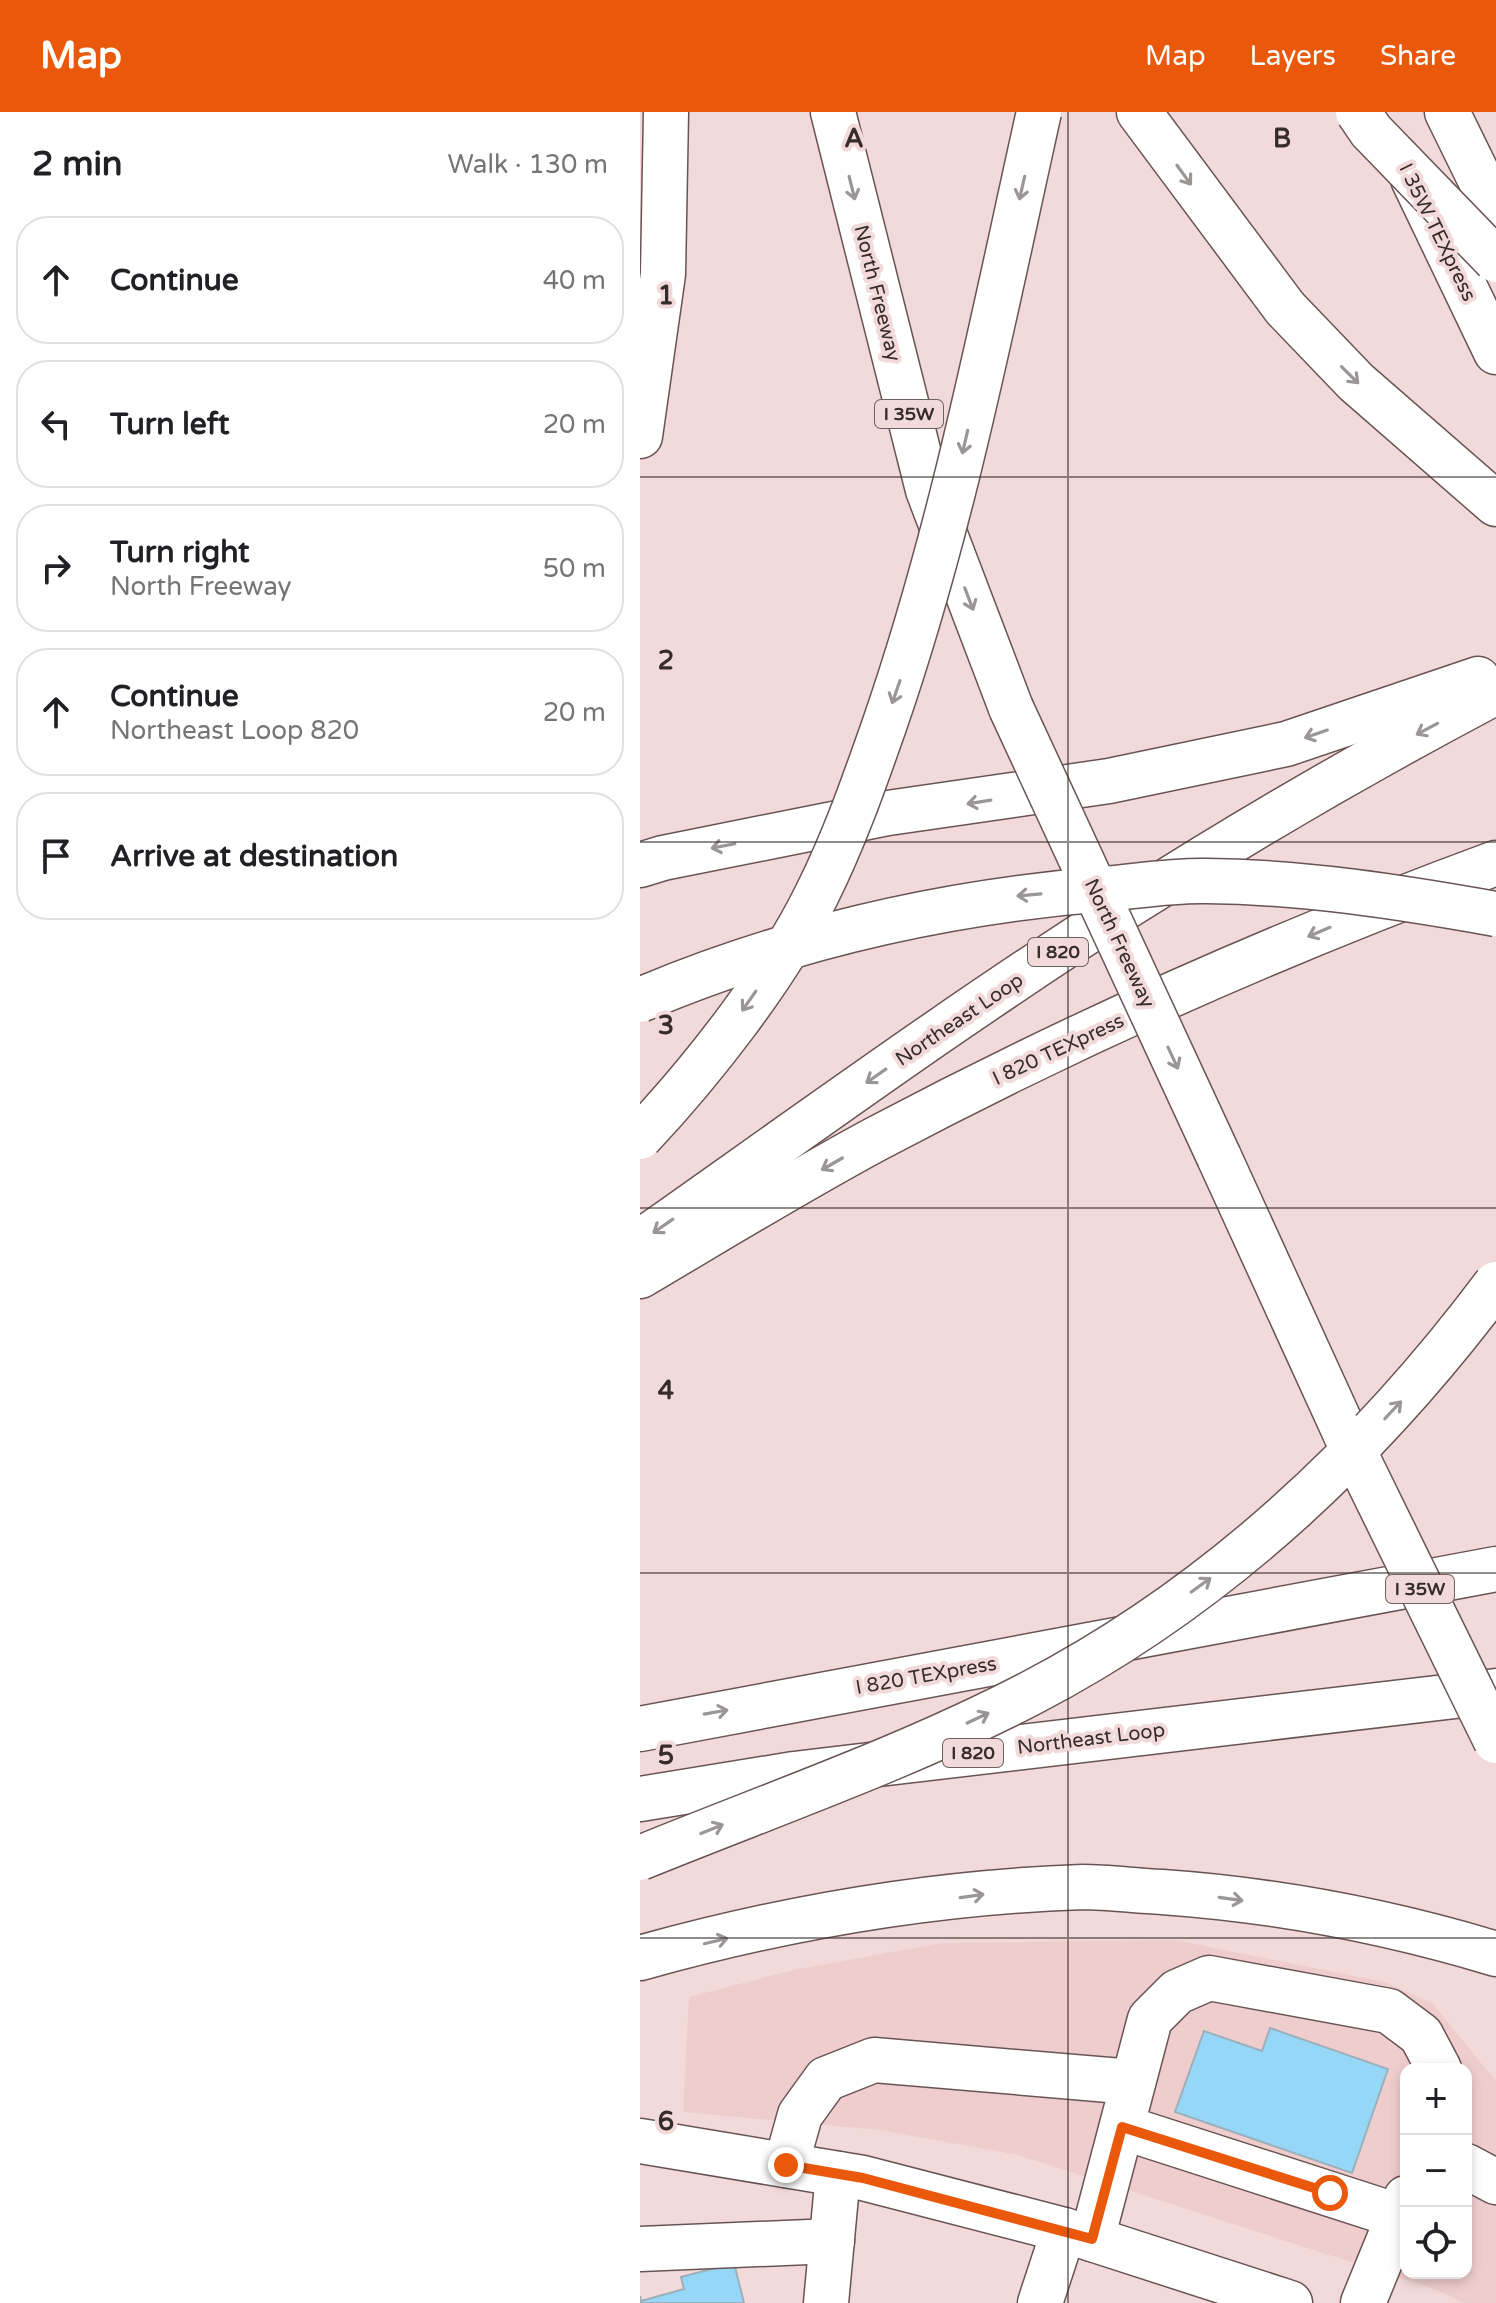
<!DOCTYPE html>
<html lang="en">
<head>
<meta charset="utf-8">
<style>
  body { margin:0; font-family:"Varela Round",sans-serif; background:#f6f6f6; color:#202124 }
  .controls { position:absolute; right:24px; bottom:24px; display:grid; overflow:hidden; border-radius:16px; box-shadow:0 4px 12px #0003 }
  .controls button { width:72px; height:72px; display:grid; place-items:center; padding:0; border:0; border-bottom:2px solid #e0e0e0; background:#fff; color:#202124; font:40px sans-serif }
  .stop { position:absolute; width:24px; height:24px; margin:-18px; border:6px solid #ea580c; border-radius:50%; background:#fff }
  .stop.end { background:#ea580c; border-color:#fff; box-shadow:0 2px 8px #0008 }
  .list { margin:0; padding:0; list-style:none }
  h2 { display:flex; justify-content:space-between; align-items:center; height:104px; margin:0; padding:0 32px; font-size:34px }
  h2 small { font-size:26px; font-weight:400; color:#757577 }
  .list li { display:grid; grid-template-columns:52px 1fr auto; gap:24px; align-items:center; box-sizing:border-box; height:128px; margin:0 16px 16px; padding:0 16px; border:2px solid #e0e0e0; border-radius:32px }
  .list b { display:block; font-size:30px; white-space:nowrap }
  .list p { margin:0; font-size:26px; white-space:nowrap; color:#757577 }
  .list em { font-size:26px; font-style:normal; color:#757577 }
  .icon { flex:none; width:44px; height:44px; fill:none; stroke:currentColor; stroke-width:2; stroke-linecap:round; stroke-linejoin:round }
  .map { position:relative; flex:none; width:856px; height:2191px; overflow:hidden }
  header { display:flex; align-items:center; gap:48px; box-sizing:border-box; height:112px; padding:0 40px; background:#ea580c; color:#fff }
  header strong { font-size:38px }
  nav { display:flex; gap:44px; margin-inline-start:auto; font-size:28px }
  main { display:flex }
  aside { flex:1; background:#fff }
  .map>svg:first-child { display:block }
</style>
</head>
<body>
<header>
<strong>Map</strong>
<nav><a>Map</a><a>Layers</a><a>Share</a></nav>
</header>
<main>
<aside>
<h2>2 min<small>Walk · 130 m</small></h2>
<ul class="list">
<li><svg class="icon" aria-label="ahead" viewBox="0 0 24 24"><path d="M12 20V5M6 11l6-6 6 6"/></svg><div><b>Continue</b></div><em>40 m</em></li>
<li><svg class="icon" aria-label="left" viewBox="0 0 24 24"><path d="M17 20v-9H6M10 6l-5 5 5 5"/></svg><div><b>Turn left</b></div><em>20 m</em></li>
<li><svg class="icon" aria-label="right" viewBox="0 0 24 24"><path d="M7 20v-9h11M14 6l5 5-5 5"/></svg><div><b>Turn right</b><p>North Freeway</p></div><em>50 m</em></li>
<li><svg class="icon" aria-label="ahead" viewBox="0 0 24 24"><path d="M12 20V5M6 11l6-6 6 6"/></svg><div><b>Continue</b><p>Northeast Loop 820</p></div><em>20 m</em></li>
<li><svg class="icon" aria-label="arrive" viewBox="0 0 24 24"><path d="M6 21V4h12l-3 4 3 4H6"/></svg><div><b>Arrive at destination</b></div></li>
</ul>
</aside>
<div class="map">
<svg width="856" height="2191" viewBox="0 0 856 2191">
  <rect width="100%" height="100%" fill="#f3dada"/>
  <path fill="#efcdcd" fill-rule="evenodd" d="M535,1828L745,1870L793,1892L856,1969V2191H824L792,2176L378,2043L240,2018L43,2000L49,1885L153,1858L302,1831ZM766,1957H826V2161H766Z"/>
  <g fill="#96d7f8" stroke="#9bb0bb" stroke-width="2">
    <polygon points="630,1916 748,1957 712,2061 535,2000 564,1919 622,1939"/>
    <polygon points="94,2151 104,2191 0,2191 0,2184 1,2189 44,2177 41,2165"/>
  </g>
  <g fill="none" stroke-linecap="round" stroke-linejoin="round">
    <g stroke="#695454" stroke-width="47">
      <g id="minor">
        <polyline points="482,2015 758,2104"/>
        <polyline points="146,2053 160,2003 186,1967 234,1948 493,1970"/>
        <polyline points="826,2054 856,2070"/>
        <polyline points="452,2127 510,1907 537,1880 569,1866 749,1899 781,1923 799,1957"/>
        <polyline points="0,2137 192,2129"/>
        <polyline points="186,2191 198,2062"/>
        <polyline points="400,2191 424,2118"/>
        <polyline points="723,2191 766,2086"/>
      </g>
    </g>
    <g stroke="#695454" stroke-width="47">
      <polyline id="major" points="0,2029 223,2066 424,2118 650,2191"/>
    </g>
    <g stroke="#695454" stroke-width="47">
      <g id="highway">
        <polyline points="193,0 288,378 371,596"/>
        <polyline points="499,0 645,196 716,270 856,392"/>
        <polyline points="807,0 856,100"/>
        <polyline points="773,67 856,240"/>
        <polyline points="0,324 23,162 26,0"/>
        <polyline points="0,753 23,746 248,701 469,669 646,632 838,567"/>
        <polyline points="579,1045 706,1323"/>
        <path d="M0,1130C162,1016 322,899 489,793C608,717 731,646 856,580"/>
        <path d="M0,1164C78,1118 156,1070 236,1027C436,921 644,829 856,751"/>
        <polyline points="0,1617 856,1457"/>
        <polyline points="0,1687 154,1662 856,1579"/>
        <path d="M0,1846C143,1806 295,1780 443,1775C469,1775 496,1779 522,1780C636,1788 747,1809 856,1842"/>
      </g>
    </g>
    <use href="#minor" stroke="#fff" stroke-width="44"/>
    <use href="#major" stroke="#fff" stroke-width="44"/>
    <use href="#highway" stroke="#fff" stroke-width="44"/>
    <g stroke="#695454" stroke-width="47" stroke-linecap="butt">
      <g id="highway-bridge">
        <polyline points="718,0 731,19 856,148"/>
        <polyline points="371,596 579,1045"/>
        <path d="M0,888C149,825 304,790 464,777C498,774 533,768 567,769C665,770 760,785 856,802"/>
        <path d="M0,1025C62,959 137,864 177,782C204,728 224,671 244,614C313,415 353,206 399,0"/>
        <polyline points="706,1323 856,1629"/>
        <path d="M0,1746C130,1693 266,1646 391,1581C577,1484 731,1339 856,1172"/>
      </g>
    </g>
    <use href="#highway-bridge" stroke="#fff" stroke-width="44"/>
  </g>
  <defs><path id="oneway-shaft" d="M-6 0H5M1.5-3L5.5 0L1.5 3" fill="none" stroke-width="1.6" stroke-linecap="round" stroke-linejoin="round" transform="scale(2)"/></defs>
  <g stroke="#9a9696">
    <use href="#oneway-shaft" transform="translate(544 63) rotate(54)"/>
    <use href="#oneway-shaft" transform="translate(212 76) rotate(76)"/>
    <use href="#oneway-shaft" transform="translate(382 76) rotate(103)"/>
    <use href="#oneway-shaft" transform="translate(710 263) rotate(45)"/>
    <use href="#oneway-shaft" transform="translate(325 330) rotate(103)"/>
    <use href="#oneway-shaft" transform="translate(329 487) rotate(69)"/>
    <use href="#oneway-shaft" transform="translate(256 580) rotate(109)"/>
    <use href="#oneway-shaft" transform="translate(787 617) rotate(152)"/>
    <use href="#oneway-shaft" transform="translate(676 622) rotate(161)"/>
    <use href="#oneway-shaft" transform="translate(339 690) rotate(171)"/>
    <use href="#oneway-shaft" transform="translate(83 734) rotate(169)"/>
    <use href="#oneway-shaft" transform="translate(389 783) rotate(175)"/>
    <use href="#oneway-shaft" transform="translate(679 820) rotate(157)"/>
    <use href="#oneway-shaft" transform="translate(109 889) rotate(125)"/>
    <use href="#oneway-shaft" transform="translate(533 946) rotate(65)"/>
    <use href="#oneway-shaft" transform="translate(236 964) rotate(145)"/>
    <use href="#oneway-shaft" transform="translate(192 1052) rotate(150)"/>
    <use href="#oneway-shaft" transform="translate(23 1114) rotate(145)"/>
    <use href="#oneway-shaft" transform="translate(753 1298) rotate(-47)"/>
    <use href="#oneway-shaft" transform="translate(561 1473) rotate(-36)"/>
    <use href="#oneway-shaft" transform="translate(76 1600) rotate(-10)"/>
    <use href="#oneway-shaft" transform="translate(338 1606) rotate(-25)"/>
    <use href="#oneway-shaft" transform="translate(72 1717) rotate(-22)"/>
    <use href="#oneway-shaft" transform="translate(332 1784) rotate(-8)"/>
    <use href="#oneway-shaft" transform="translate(591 1787) rotate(8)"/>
    <use href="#oneway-shaft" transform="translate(76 1829) rotate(-13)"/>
  </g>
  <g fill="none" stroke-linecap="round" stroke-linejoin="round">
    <polyline stroke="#ea580c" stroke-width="10" points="146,2053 223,2066 452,2127 482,2015 690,2081"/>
  </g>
  <path fill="none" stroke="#362c2c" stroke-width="2" stroke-opacity="0.55" d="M428,0V2191M0,365H856M0,730H856M0,1096H856M0,1461H856M0,1826H856"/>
  <g text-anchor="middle" stroke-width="8" stroke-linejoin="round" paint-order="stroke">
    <g fill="#f3dada" stroke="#6f6060" stroke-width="2">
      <rect x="235" y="288" width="68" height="28" rx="6"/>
      <rect x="388" y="826" width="60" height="28" rx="6"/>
      <rect x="746" y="1463" width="68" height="28" rx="6"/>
      <rect x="303" y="1627" width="60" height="28" rx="6"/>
    </g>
    <g font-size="18" font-weight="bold" fill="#362c2c">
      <text x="269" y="308">I 35W</text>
      <text x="418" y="846">I 820</text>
      <text x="780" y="1483">I 35W</text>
      <text x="333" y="1647">I 820</text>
    </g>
    <g font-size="20" fill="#362c2c" stroke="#f3dada">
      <text transform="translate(798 120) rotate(64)" y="7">I 35W TEXpress</text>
      <text transform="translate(238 181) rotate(76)" y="7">North Freeway</text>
      <text transform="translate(480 831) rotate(65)" y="7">North Freeway</text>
      <text transform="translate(319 907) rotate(-34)" y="7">Northeast Loop</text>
      <text transform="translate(418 937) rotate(-25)" y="7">I 820 TEXpress</text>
      <text transform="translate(286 1563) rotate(-10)" y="7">I 820 TEXpress</text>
      <text transform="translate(451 1626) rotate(-7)" y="7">Northeast Loop</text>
    </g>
  </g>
  <g font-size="26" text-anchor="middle" font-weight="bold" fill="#362c2c" stroke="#f3dada" stroke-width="8" stroke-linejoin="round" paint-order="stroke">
    <text x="214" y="35">A</text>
    <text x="642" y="35">B</text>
    <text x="26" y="192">1</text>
    <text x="26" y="557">2</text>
    <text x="26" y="922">3</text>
    <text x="26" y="1287">4</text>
    <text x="26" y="1652">5</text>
    <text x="26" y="2018">6</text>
  </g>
</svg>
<div class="controls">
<button>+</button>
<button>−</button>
<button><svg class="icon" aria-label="locate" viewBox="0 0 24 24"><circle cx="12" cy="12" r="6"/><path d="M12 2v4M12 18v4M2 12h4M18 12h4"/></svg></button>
</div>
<div class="stop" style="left:690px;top:2081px"></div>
<div class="stop end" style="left:146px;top:2053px"></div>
</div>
</main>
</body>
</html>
